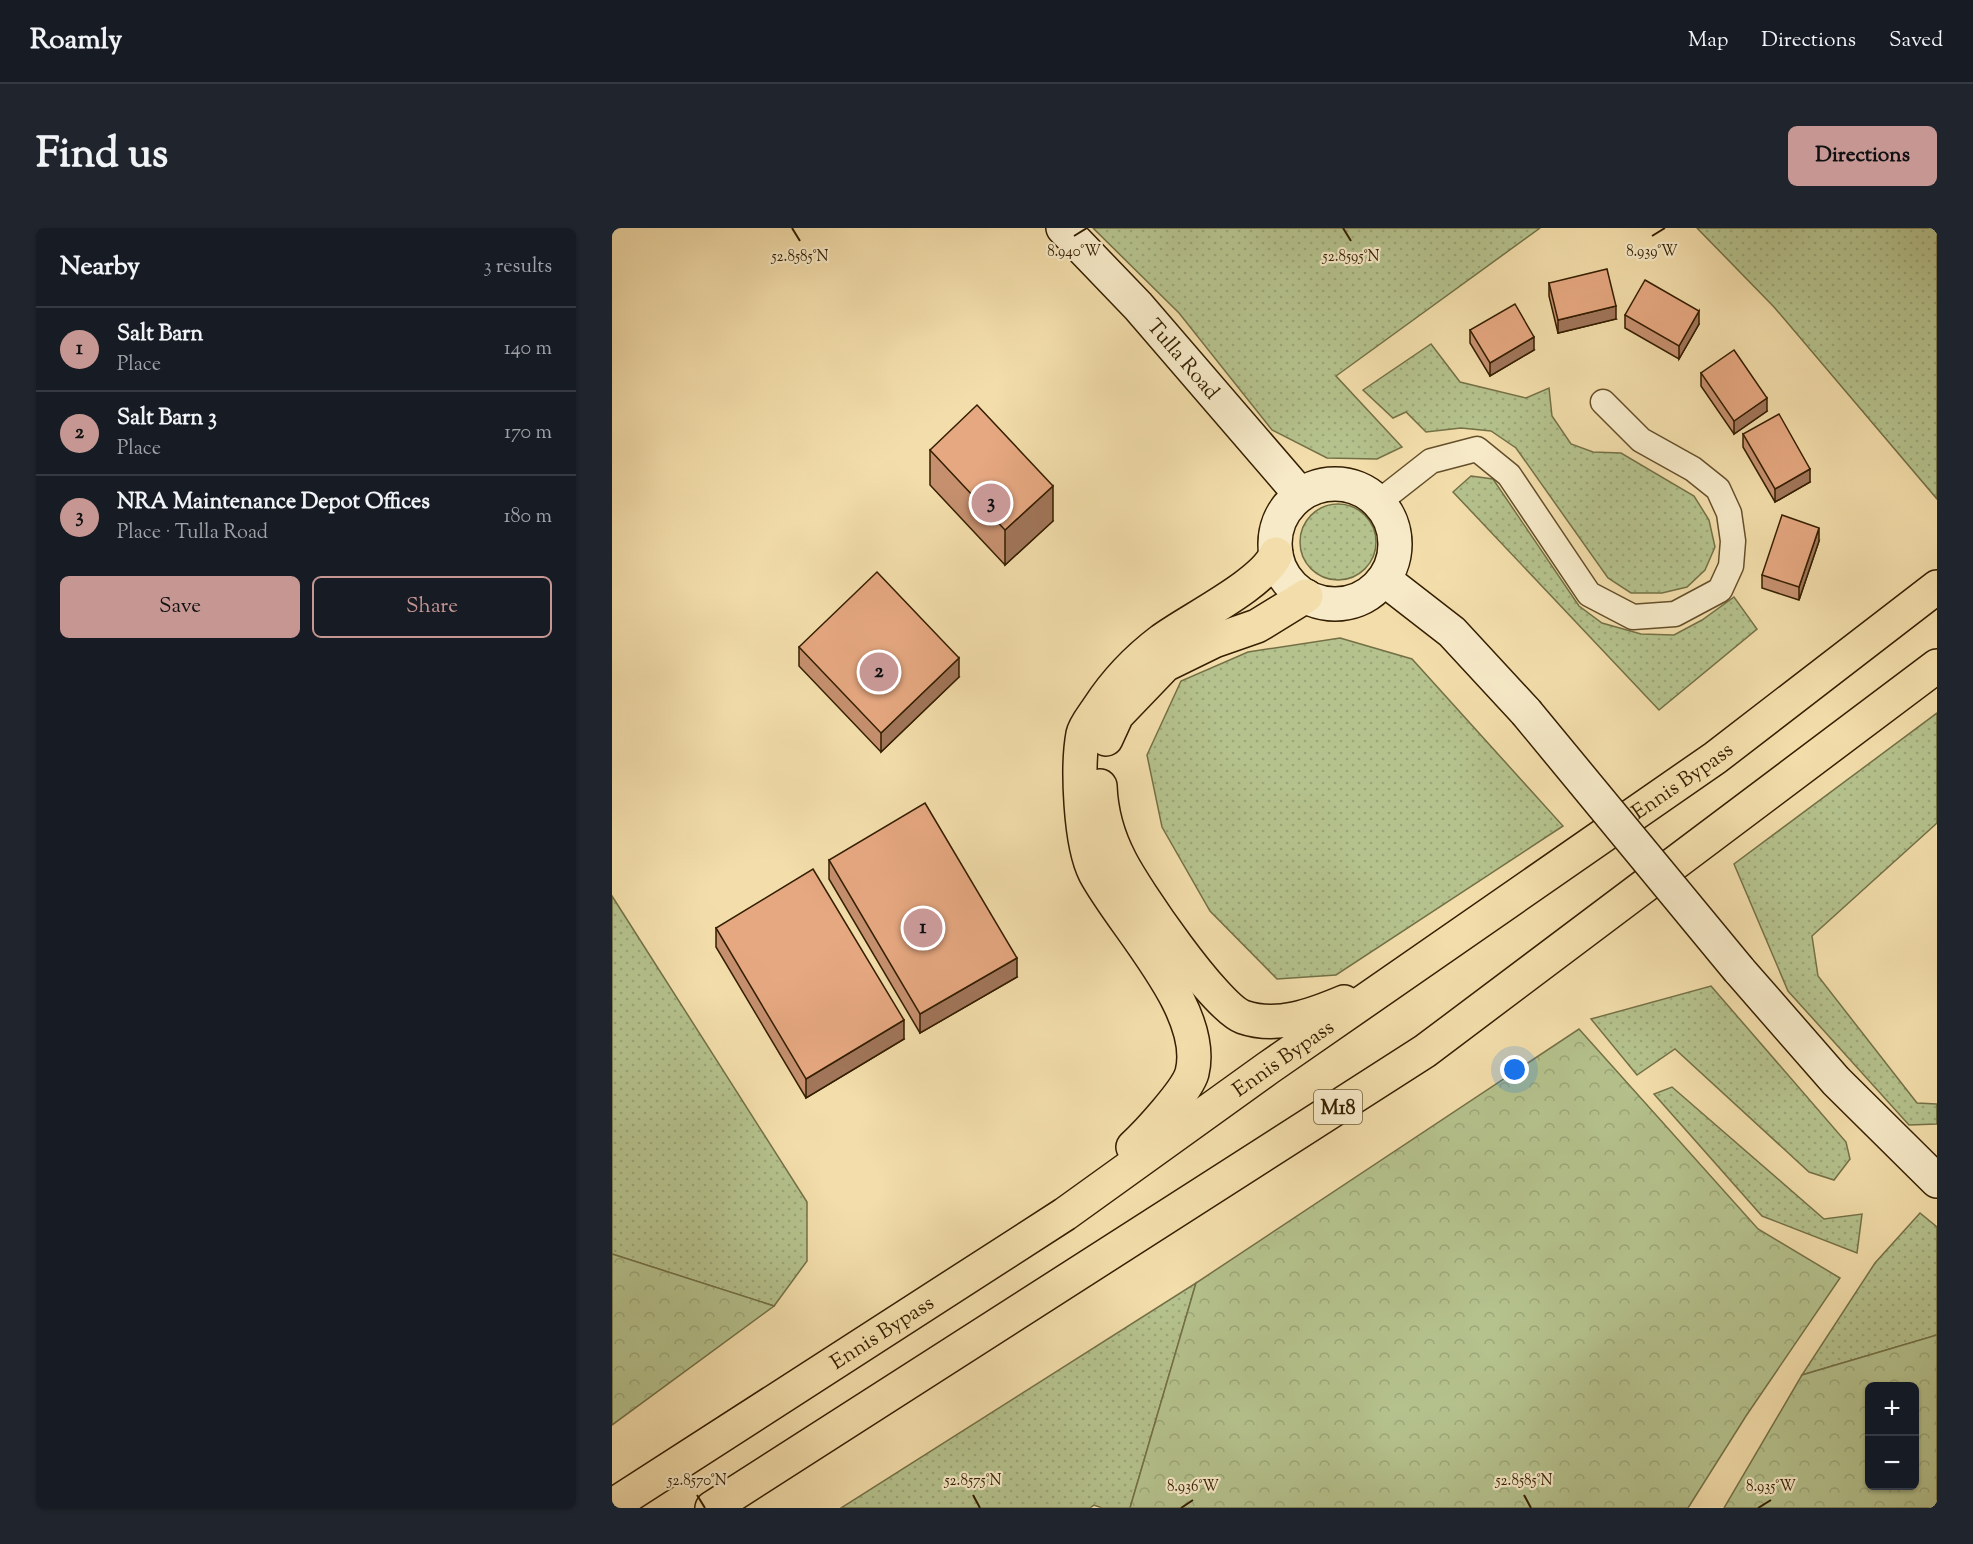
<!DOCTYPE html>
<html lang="en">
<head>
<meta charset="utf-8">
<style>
  body { margin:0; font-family:"Sorts Mill Goudy",serif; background:#20242c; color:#f1f3f6 }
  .controls { position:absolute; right:18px; bottom:18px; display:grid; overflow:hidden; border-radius:9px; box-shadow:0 2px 4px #0004 }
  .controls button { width:54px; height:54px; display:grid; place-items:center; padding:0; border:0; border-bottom:2px solid #363941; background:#171b24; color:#f1f3f6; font:30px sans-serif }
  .you { position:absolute; left:903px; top:842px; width:21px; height:21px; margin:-15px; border:4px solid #fff; border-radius:50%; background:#1a73e8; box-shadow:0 0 0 9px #1a73e833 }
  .badge { display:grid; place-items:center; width:39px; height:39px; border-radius:50%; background:#c59692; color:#111; font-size:20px; font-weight:700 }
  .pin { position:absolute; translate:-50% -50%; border:3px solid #fff; box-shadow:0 2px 6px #0006 }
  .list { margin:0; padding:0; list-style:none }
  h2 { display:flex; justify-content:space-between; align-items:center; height:78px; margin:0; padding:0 24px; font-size:26px }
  h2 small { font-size:20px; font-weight:400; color:#9ea1a6 }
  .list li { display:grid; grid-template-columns:39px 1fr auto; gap:18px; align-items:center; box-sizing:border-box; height:84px; padding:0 24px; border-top:2px solid #363941 }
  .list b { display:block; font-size:22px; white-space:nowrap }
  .list p { margin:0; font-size:20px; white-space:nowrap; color:#9ea1a6 }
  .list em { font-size:20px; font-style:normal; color:#9ea1a6 }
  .actions { display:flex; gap:12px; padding:18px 24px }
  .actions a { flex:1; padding:14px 0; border:2px solid #c59692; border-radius:9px; text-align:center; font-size:21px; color:#c59692 }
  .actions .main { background:#c59692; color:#111 }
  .map { position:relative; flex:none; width:1325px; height:1280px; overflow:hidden; border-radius:9px }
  header { display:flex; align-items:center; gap:36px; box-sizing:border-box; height:84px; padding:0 30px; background:#171b24; border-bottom:2px solid #363941 }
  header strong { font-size:28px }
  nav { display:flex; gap:33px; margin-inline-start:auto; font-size:21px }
  .intro { display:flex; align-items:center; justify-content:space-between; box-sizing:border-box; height:144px; padding:0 36px }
  h1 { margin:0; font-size:42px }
  .button { padding:15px 27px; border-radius:9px; background:#c59692; color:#111; font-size:21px; font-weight:700 }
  main { display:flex; gap:36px; padding:0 36px }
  aside { flex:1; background:#171b24; border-radius:9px; box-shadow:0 2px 4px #0004 }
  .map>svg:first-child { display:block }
</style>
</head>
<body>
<header>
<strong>Roamly</strong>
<nav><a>Map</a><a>Directions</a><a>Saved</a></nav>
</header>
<div class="intro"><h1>Find us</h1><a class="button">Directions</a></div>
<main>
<aside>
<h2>Nearby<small>3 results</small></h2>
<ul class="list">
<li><span class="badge">1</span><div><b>Salt Barn</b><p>Place</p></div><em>140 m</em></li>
<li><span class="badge">2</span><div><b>Salt Barn 3</b><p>Place</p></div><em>170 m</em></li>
<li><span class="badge">3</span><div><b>NRA Maintenance Depot Offices</b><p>Place · Tulla Road</p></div><em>180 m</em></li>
</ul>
<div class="actions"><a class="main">Save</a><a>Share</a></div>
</aside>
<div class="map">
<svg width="1325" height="1280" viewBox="0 0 1325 1280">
  <defs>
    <pattern id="grass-dots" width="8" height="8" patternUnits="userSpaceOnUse" patternTransform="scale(1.5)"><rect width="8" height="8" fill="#b5c28d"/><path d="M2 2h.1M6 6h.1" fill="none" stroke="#9ca678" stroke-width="1.8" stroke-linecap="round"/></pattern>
    <pattern id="forest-crowns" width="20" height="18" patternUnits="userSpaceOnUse" patternTransform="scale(1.5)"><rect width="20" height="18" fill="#b5c28d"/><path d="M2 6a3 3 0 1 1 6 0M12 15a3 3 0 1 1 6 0" fill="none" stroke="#9ca678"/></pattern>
  </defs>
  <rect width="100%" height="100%" fill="#f3deab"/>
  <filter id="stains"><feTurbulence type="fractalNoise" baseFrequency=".00333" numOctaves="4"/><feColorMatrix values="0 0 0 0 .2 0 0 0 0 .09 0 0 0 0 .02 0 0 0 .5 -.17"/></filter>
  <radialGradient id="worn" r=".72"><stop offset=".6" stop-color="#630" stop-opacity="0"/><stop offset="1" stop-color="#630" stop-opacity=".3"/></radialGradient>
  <g fill="url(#grass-dots)" stroke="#747046" stroke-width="1.5">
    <polygon points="481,0 928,0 724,148 790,219 765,231 715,230 660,202 567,85"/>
    <polygon points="1085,0 1325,0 1325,271 1162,79"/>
    <polygon points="819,116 848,154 914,170 937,160 940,188 959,216 981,224 1009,225 1082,268 1097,292 1103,319 1093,342 1075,359 1050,365 1019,365 996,350 904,220 879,203 849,200 814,204 794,184 781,190 751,162"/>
    <polygon points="859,248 881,251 967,378 990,395 1029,406 1062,407 1090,392 1122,369 1145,401 1047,482 841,264"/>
    <circle cx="726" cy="314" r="38"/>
    <polygon points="728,410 800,431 951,598 724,747 665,751 598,683 550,599 535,527 569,453 636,424"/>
    <polygon points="1325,485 1325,595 1200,708 1206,748 1305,875 1325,876 1325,896 1297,897 1176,763 1122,636"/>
    <polygon points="0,668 195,974 195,1033 162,1078 0,1026"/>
    <polygon points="1099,758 1234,914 1238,931 1222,952 1197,944 1063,821 1025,847 979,791"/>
    <polygon points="1060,859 1212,991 1250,986 1245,1025 1150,988 1042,866"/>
    <polygon points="1308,985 1325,999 1325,1107 1190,1147 1263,1035"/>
    <polygon points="584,1055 518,1280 490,1280 482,1277 478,1280 229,1280"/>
  </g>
  <g fill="url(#forest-crowns)" stroke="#747046" stroke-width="1.5" fill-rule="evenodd">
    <polygon points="967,801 1146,1001 1228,1050 1134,1188 1076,1280 518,1280 584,1055"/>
    <polygon points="0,1026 162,1078 0,1197"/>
    <path d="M1325,1107V1280H1112L1190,1147ZM1258,1158H1302V1258H1258Z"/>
  </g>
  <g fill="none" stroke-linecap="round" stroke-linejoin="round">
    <g stroke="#644e2b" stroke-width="27">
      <polyline id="street" points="768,273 819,233 865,221 897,247 977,366 1021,389 1063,386 1108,362 1119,338 1121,313 1117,285 1106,261 1081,241 1029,212 991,174"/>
    </g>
    <g stroke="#341e00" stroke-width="36">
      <g id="secondary">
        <path id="s1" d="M451,0L526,78L688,266"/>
        <circle cx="723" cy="316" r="60"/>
        <polyline points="773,352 840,404 914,484"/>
        <polyline points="1127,742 1224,853 1325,953"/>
      </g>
    </g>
    <g stroke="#341e00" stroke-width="36">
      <g id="highway">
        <polyline points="494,511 505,487 553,437 602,413 645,398 694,368"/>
        <path d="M488,558C489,584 496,609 508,632C523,662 603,779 631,789C665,801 701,787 732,774"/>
        <path d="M521,919C535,906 575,863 580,845C596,782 511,698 483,645C468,616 465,538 471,506C473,497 482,487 487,479C504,453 524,432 549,413C577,392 652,356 664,326"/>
        <path id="s2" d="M0,1278L453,986L656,840L1103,530L1325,359"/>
        <polyline points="100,1280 813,823 1325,438"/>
      </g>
    </g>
    <use href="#street" stroke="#f7eac8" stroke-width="24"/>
    <use href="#secondary" stroke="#f7eac8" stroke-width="33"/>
    <use href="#highway" stroke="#f3deab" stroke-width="33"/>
    <g stroke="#341e00" stroke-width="36" stroke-linecap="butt">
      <polyline id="secondary-bridge" points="914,484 1127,742"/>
    </g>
    <use href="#secondary-bridge" stroke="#f7eac8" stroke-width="33"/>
  </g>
  <g fill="#c6906f" stroke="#341e00" stroke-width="1.5">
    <polygon points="937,55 1004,91 946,105 937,68"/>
    <polygon points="1013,87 1087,96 1067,131 1013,100"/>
    <polygon points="858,102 922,122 878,148 858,115"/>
    <polygon points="1089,145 1155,183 1122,206 1089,158"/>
    <polygon points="1131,206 1198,254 1163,274 1131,219"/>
    <polygon points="318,222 441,293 393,337 318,257"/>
    <polygon points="1207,313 1187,372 1150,360 1150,347"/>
    <polygon points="187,419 347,449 269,524 187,438"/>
    <polygon points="217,632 405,749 308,805 217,651"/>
    <polygon points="104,700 292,811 194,870 104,719"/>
  </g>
  <g fill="#a1765a" stroke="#341e00" stroke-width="1.5">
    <polygon points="1004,78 1004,91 946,105 946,92"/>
    <polygon points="1087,83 1087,96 1067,131 1067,118"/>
    <polygon points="922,109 922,122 878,148 878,135"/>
    <polygon points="1155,170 1155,183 1122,206 1122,193"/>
    <polygon points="1198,241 1198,254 1163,274 1163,261"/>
    <polygon points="441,258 441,293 393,337 393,302"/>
    <polygon points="1207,300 1207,313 1187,372 1187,359"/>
    <polygon points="347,430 347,449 269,524 269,505"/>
    <polygon points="405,730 405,749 308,805 308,786"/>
    <polygon points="292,792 292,811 194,870 194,851"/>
  </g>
  <g fill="#e6a881" stroke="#341e00" stroke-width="1.5">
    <polygon points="995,41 1004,78 946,92 937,55"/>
    <polygon points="1033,52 1087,83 1067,118 1013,87"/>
    <polygon points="903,76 922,109 878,135 858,102"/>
    <polygon points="1122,122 1155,170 1122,193 1089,145"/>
    <polygon points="365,177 441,258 393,302 318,222"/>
    <polygon points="1167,186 1198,241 1163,261 1131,206"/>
    <polygon points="1170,287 1207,300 1187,359 1150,347"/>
    <polygon points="265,344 347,430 269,505 187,419"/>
    <polygon points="313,575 405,730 308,786 217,632"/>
    <polygon points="201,641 292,792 194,851 104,700"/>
  </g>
  <path fill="none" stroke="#341e00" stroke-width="2" d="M180,0L188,13M731,0L739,13M462,8L475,0M1040,8L1053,0M85,1267L93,1280M361,1267L368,1280M912,1267L919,1280M569,1280L581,1272M1146,1280L1159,1272"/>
  <g text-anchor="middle" stroke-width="4.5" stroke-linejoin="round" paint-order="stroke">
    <rect fill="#f7eac8" stroke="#6e5b3c" stroke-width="1.5" x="702" y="862" width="48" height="34" rx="4.5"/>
    <g font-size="20" font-weight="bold" fill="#341e00">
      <text x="726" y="886">M18</text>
    </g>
    <g font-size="21" fill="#341e00" stroke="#f7eac8">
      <text dy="7" stroke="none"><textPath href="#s1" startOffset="178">Tulla Road</textPath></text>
      <text dy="7" stroke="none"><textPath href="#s2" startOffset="1293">Ennis Bypass</textPath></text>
      <text dy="7" stroke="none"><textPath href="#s2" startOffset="807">Ennis Bypass</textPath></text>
      <text dy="7" stroke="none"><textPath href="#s2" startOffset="321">Ennis Bypass</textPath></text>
    </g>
  </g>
  <g font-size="15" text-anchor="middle" fill="#341e00" stroke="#f7eac8" stroke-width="4.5" stroke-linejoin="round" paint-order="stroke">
    <text x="462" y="28">8.940°W</text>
    <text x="1040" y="28">8.939°W</text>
    <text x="188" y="33">52.8585°N</text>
    <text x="739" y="33">52.8595°N</text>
    <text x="85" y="1257">52.8570°N</text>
    <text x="361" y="1257">52.8575°N</text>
    <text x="912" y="1257">52.8585°N</text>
    <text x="581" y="1263">8.936°W</text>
    <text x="1159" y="1263">8.935°W</text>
  </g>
  <rect width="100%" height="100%" filter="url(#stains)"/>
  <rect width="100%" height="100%" fill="url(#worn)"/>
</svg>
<div class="controls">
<button>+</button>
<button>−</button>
</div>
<div class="you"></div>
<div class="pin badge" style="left:311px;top:700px">1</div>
<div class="pin badge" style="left:267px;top:444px">2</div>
<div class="pin badge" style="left:379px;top:275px">3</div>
</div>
</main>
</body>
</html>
